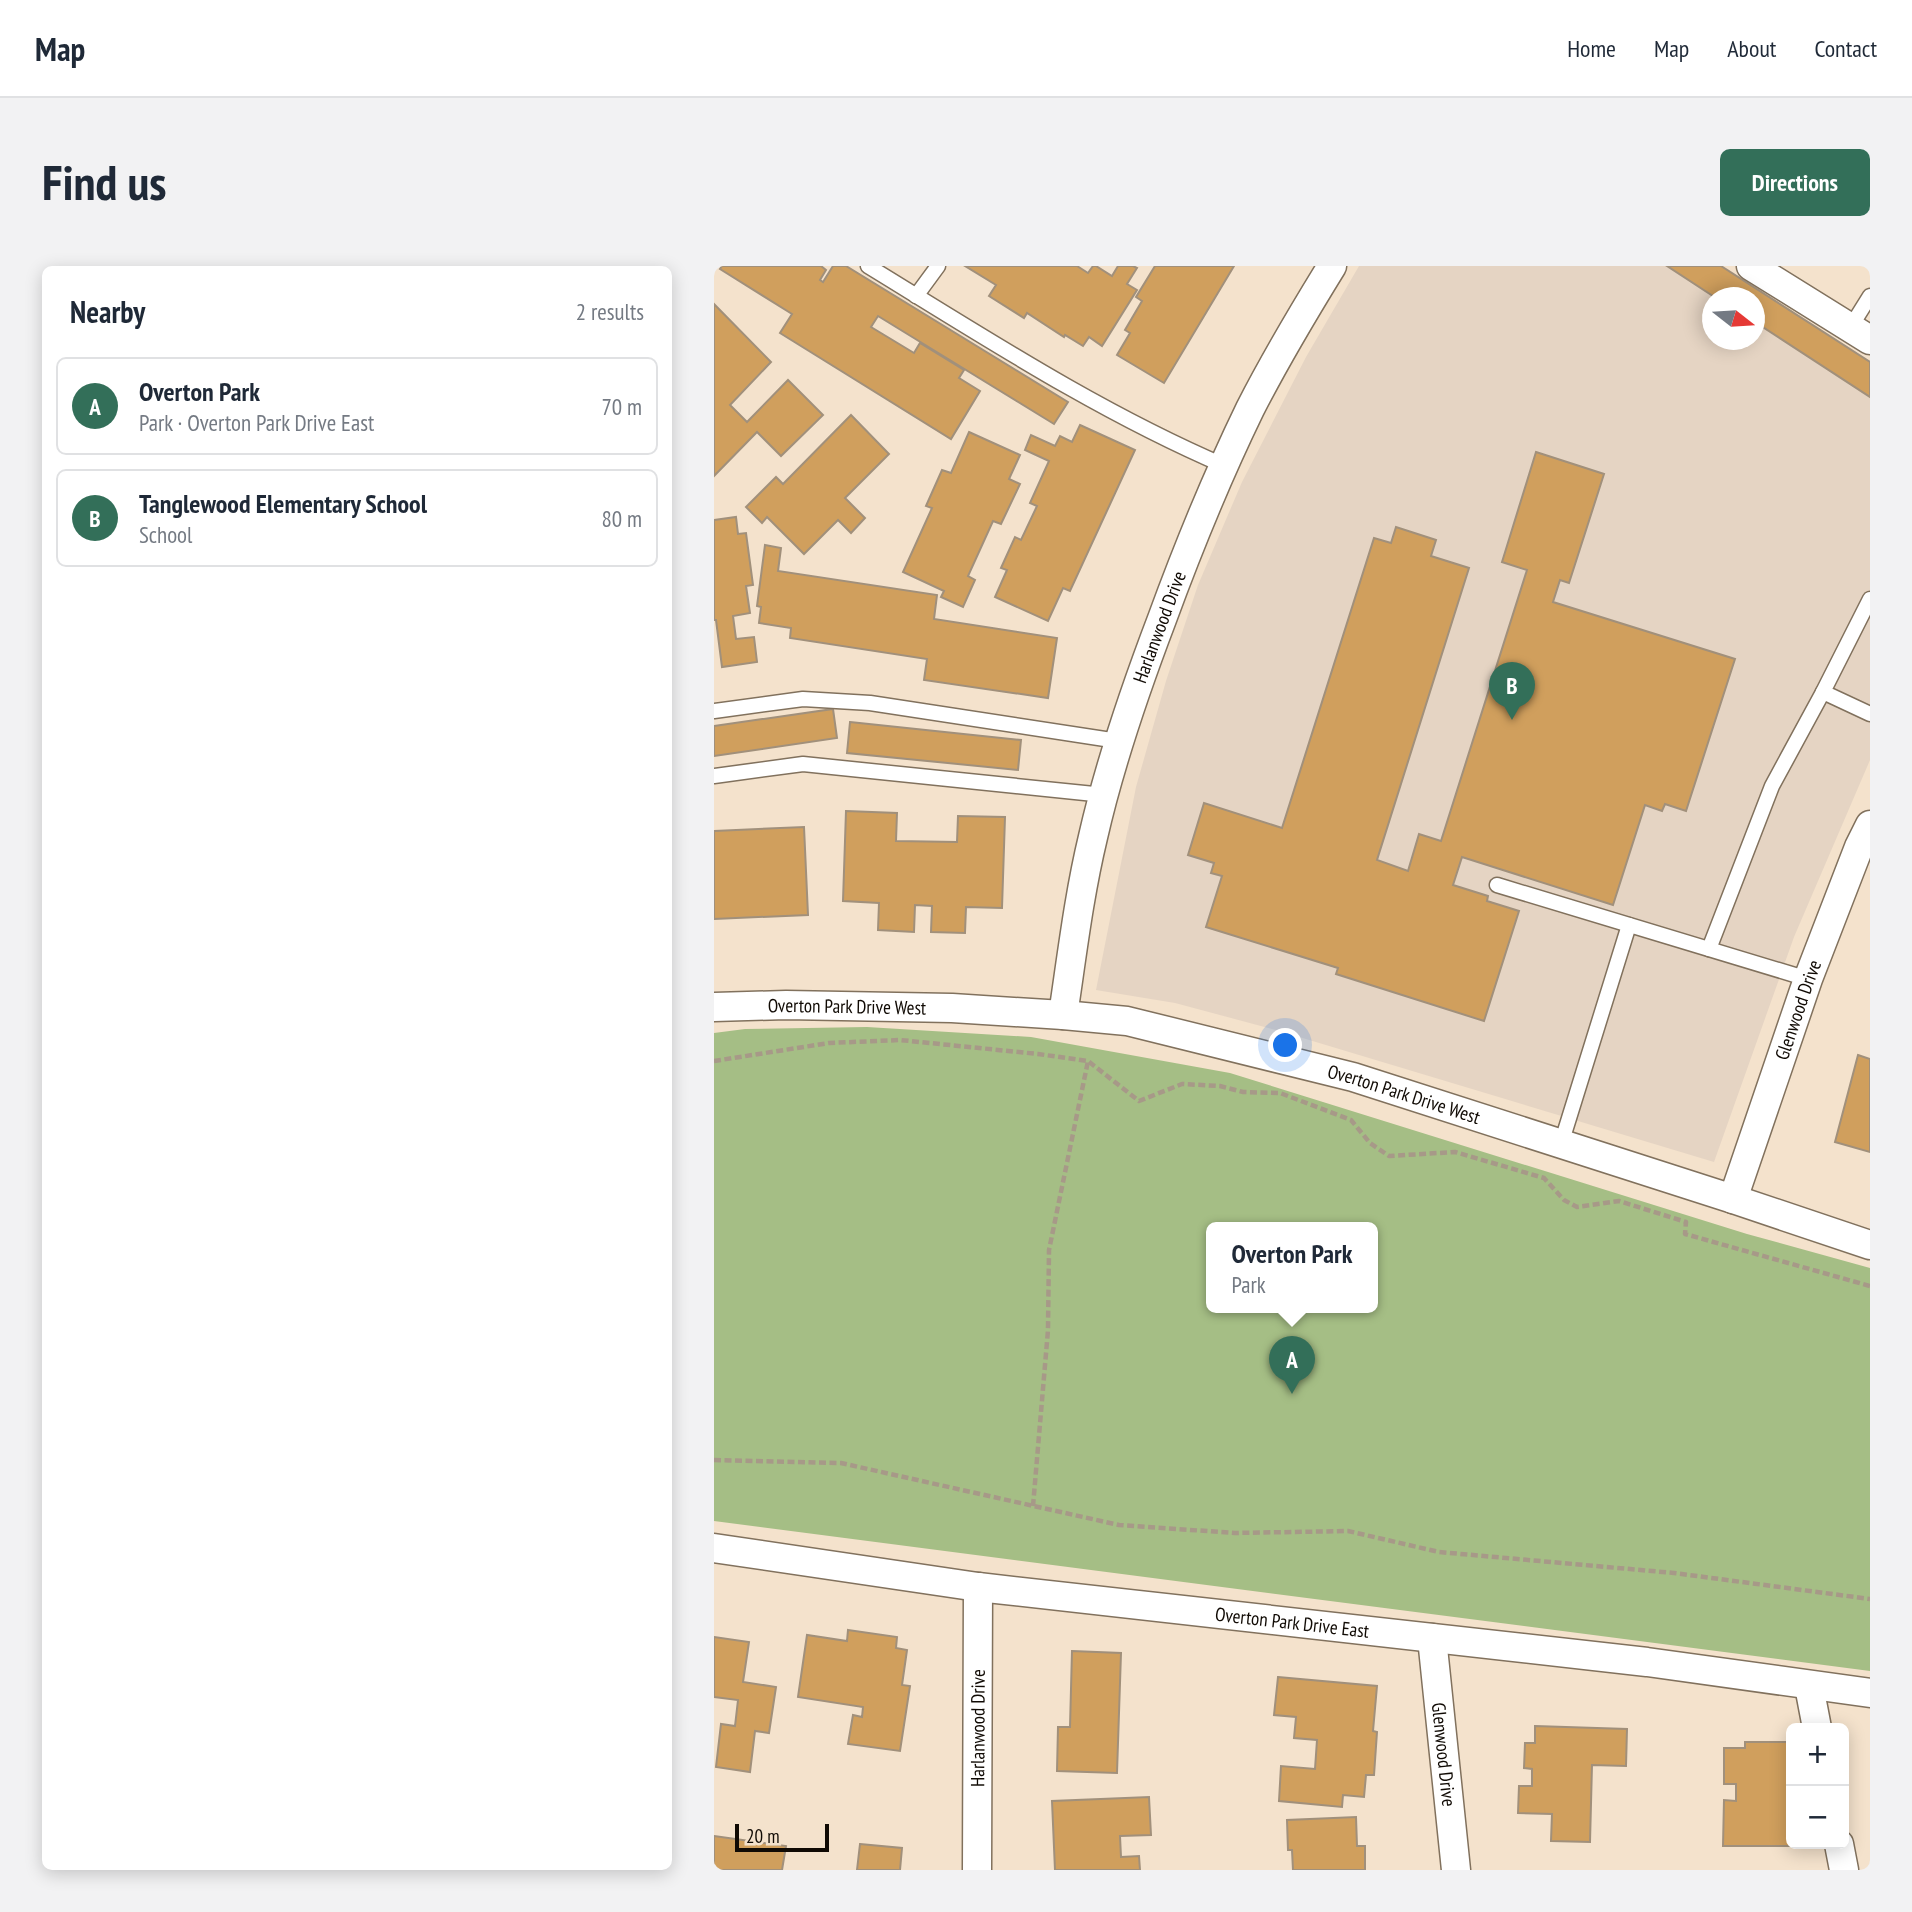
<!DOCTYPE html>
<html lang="en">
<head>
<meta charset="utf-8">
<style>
  body { margin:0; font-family:"PT Sans Narrow",sans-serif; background:#f2f2f3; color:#1f2937 }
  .controls { position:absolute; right:21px; bottom:21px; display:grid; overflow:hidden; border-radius:10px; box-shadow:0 4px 18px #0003 }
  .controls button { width:63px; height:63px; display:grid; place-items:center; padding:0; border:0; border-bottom:2px solid #e0e1e3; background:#fff; color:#1f2937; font:35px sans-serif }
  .compass { position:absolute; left:988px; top:21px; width:63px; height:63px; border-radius:50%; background:#fff; box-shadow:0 4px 18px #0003; rotate:107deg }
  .scale { position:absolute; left:21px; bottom:18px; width:94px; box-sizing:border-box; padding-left:7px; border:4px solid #100a04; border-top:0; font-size:19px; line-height:24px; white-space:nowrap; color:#100a04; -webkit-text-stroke:5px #f4e2cc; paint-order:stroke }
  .you { position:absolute; left:572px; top:780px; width:24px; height:24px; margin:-18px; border:5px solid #fff; border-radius:50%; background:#1a73e8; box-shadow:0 0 0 10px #1a73e833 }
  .badge { display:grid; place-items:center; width:46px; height:46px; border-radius:50%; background:#336f59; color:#fff; font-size:23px; font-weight:700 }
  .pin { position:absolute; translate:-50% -58px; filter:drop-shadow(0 2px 4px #0008) }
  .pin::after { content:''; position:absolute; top:37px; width:24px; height:21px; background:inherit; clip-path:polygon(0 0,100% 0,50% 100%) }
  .popup { position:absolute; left:492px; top:956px; width:172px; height:91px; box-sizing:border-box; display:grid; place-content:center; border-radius:10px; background:#fff; filter:drop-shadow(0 2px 5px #0005); font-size:23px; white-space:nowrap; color:#747a83 }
  .popup b { font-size:26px; color:#1f2937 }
  .popup::after { content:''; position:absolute; left:50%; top:100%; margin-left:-14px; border:14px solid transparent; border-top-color:#fff }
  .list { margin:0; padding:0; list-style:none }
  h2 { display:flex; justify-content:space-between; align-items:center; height:91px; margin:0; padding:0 28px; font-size:30px }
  h2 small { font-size:23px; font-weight:400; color:#747a83 }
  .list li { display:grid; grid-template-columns:46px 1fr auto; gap:21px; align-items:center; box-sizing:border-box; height:98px; margin:0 14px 14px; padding:0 14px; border:2px solid #e0e1e3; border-radius:10px }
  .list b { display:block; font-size:26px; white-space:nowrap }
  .list p { margin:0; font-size:23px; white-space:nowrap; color:#747a83 }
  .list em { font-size:23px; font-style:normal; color:#747a83 }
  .map { position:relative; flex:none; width:1156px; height:1604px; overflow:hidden; border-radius:10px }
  header { display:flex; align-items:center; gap:42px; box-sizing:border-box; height:98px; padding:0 35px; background:#fff; border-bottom:2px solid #e0e1e3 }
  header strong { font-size:33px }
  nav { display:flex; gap:38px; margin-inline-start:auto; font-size:24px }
  .intro { display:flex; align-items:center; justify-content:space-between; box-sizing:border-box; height:168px; padding:0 42px }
  h1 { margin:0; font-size:49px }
  .button { padding:18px 32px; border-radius:10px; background:#336f59; color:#fff; font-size:24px; font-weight:700 }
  main { display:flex; gap:42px; padding:0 42px }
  aside { flex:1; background:#fff; border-radius:10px; box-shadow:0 4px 18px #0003 }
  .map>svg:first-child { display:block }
</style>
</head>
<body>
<header>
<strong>Map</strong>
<nav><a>Home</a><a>Map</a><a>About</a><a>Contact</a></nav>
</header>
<div class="intro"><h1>Find us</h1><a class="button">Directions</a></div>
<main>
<aside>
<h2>Nearby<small>2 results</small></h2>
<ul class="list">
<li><span class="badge">A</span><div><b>Overton Park</b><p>Park · Overton Park Drive East</p></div><em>70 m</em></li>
<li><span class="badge">B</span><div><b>Tanglewood Elementary School</b><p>School</p></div><em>80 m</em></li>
</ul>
</aside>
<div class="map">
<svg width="1156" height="1604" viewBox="0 0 1156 1604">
  <rect width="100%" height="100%" fill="#f4e2cc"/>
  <polygon fill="#e5d4c3" points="645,0 963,0 1012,31 999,32 999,74 1041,74 1041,50 1156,124 1156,494 1080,671 1000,896 562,764 461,737 382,724 422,521 452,415 484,319 528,216 592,91"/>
  <path fill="#a5be85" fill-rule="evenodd" d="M153,761L317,771L516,807L1033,968L1156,1002V1405L0,1255V767L31,763ZM498,962H658V1042H498Z"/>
  <g fill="#d09f5d" stroke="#a1907b" stroke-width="2">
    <polygon points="8,0 107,0 112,4 106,14 109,16 119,0 132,0 354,136 340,158 164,50 157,61 200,87 206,77 250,104 245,112 266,125 237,173 66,67 78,48 6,3"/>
    <polygon points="251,0 363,0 374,7 379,0 382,0 398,10 404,0 419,0 423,2 413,18 423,24 388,80 375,71 369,80 351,69 350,71 313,47 310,52 275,30 282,19"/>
    <polygon points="441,0 520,0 450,117 403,89 416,67 411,64 428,35 422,31"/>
    <polygon points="953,0 1007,0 1156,96 1156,131 1041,56 1041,32 1002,32"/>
    <polygon points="0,38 57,96 16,139 33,156 74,114 109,149 67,190 43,166 0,210"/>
    <polygon points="137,149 175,188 131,232 151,252 137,267 124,254 90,288 53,251 48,257 32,241 62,211 69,218"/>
    <polygon points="366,159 421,184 356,325 349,322 334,355 281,331 293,304 287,302 301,271 307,274 323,240 316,237 335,195 311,184 317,169 341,180 346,170 358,176"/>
    <polygon points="255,166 306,189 295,213 306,218 287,258 279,255 254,310 261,314 249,341 227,331 230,325 189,306 218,242 212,240 228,204 237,207"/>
    <polygon points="822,186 890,208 855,317 846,314 839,336 1021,393 972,545 951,538 948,545 931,539 899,639 748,591 739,619 774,630 773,635 805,645 770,755 622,708 624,702 492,661 508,610 497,607 500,597 474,589 490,537 568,562 660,272 677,277 682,261 722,274 717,290 755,302 663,594 694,605 705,568 727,575 813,304 788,296"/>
    <polygon points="22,251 24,268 32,267 39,319 32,320 36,347 19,350 22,373 40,371 43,396 8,401 2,354 0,354 0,254"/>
    <polygon points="51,279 67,282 64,305 223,329 220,353 343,372 334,432 210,414 213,393 76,372 77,362 45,357 47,341 43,340"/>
    <polygon points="119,443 123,472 0,490 0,460"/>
    <polygon points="136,456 307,474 304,504 133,487"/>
    <polygon points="132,545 183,547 182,575 243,576 244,550 291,551 288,642 252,641 251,667 217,666 218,640 201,639 200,666 164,664 165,637 129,635"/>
    <polygon points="90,561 94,649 0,653 0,565"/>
    <polygon points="1144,789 1156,793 1156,886 1121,876"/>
    <polygon points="134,1364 183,1371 182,1382 193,1384 188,1419 196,1420 186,1485 134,1478 139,1449 148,1451 149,1441 84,1431 93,1369 133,1375"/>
    <polygon points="0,1371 35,1376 29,1416 62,1421 55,1467 41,1465 36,1506 2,1501 7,1458 21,1460 24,1434 0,1431"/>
    <polygon points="358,1385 407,1387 403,1507 343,1505 344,1461 356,1461"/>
    <polygon points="564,1411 663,1420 659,1465 663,1466 660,1509 652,1509 650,1531 629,1529 628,1541 565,1535 567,1500 601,1503 603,1474 580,1472 582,1451 560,1449"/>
    <polygon points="821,1460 913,1463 912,1500 878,1499 876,1576 837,1575 838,1548 804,1547 805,1520 818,1520 818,1503 810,1502 811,1477 821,1477"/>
    <polygon points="1031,1476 1077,1476 1077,1578 1081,1578 1081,1580 1009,1580 1010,1534 1022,1535 1022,1518 1010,1518 1010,1482 1031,1482"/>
    <polygon points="435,1531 437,1569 406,1570 407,1591 425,1590 426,1604 341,1604 338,1535"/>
    <polygon points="642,1551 643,1580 651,1580 651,1604 579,1604 578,1584 574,1584 573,1554"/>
    <polygon points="0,1570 72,1580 68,1604 0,1604"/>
    <polygon points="146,1578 188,1582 186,1604 143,1604"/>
  </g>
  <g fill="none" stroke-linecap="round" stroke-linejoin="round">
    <g stroke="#81715d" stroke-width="17">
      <g id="lane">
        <path d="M154,0C270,71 385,146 511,200"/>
        <polyline points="202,30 224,0"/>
        <polyline points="1136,62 1156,30"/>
        <polyline points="1156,333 1109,426 1156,448"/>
        <polyline points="0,445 89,433 156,437 404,475"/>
        <polyline points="0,510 89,498 390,529"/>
        <polyline points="783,619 1094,713"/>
        <polyline points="995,683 1058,520 1109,426"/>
        <polyline points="847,878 915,659"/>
      </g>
    </g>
    <g stroke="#81715d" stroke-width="31">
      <g id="street">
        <polyline points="1037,0 1156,74"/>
        <path id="s1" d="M0,741L72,739L238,742L349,749L413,755L639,811L1019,933L1156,979"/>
        <path id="s2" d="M349,749C358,689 365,629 379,571C396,496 421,424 448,353C474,282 503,211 536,143C561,94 589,47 618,0"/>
        <path id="s3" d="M1019,933L1094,713L1145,581L1156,559"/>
        <path id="s4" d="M0,1282L264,1321L933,1396L1156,1427"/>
        <path id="s5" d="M718,1372L742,1604"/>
        <polyline points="1095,1420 1103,1462"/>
        <polyline points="1125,1578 1130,1604"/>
        <path id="s6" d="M263,1604L264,1321"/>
      </g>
    </g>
    <g stroke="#a79988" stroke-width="4.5" stroke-dasharray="7 3.5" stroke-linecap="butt">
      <polyline points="0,795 115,777 186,774 324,788 374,795 425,835 468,818 506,820 529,826 566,827 637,854 656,877 675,890 741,886 830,912 850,934 863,941 905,935 972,956 971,968 1156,1020"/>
      <polyline points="0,1194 127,1197 405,1259 521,1267 634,1265 725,1286 960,1307 1156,1333"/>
      <polyline points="319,1240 334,1064 335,984 374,795"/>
    </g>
    <use href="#lane" stroke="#fff" stroke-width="14"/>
    <use href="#street" stroke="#fff" stroke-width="28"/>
  </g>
  <g text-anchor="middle" stroke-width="5" stroke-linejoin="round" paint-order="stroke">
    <g font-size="19" fill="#100a04" stroke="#f4e2cc">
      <text dy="7" stroke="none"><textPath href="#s2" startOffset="401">Harlanwood Drive</textPath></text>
      <text dy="7" stroke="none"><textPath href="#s1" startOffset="133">Overton Park Drive West</textPath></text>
      <text dy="7" stroke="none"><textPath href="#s3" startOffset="200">Glenwood Drive</textPath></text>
      <text dy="7" stroke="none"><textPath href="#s1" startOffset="700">Overton Park Drive West</textPath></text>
      <text dy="7" stroke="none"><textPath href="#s4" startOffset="583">Overton Park Drive East</textPath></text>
      <text dy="7" stroke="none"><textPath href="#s6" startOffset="142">Harlanwood Drive</textPath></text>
      <text dy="7" stroke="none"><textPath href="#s5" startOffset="117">Glenwood Drive</textPath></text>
    </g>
  </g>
</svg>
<div class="controls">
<button>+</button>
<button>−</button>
</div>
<svg class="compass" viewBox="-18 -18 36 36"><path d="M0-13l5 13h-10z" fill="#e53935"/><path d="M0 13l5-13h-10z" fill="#747a83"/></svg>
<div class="scale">20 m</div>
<div class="you"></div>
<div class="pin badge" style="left:578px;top:1128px">A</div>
<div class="popup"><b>Overton Park</b>Park</div>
<div class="pin badge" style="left:798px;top:454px">B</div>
</div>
</main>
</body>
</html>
